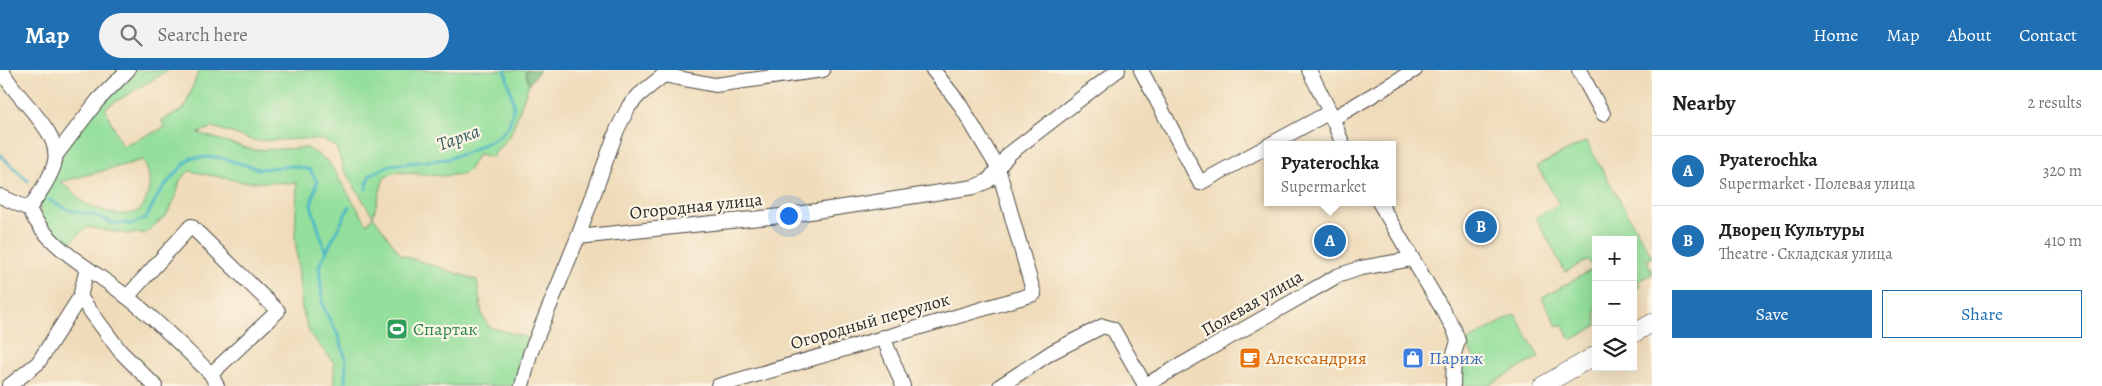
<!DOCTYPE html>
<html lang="en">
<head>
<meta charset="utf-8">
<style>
  body { margin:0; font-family:Alegreya,serif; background:#f2f2f2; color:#202124 }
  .controls { position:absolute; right:15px; bottom:15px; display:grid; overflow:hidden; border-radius:0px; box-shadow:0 5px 20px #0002 }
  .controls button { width:45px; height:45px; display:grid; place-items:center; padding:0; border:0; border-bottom:1px solid #e0e0e0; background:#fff; color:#202124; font:25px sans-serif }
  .you { position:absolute; left:788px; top:145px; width:18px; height:18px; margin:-12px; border:4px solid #fff; border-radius:50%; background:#1a73e8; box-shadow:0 0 0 8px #1a73e833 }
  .badge { display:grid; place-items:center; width:32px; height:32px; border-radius:50%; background:#1f6fb2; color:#fff; font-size:16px; font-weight:700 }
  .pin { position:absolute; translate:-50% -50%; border:2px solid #fff; box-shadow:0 1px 5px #0006 }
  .popup { position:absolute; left:1264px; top:71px; width:132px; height:65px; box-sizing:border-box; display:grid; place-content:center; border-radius:0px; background:#fff; filter:drop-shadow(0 1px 4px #0005); font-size:16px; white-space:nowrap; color:#757577 }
  .popup b { font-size:19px; color:#202124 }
  .popup::after { content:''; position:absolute; left:50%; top:100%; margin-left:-10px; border:10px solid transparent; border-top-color:#fff }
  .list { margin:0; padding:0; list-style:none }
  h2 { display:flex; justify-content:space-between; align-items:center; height:65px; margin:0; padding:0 20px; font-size:21px }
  h2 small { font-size:16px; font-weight:400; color:#757577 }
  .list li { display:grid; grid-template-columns:32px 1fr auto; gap:15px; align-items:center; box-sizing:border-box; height:70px; padding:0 20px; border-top:1px solid #e0e0e0 }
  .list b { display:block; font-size:19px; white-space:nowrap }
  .list p { margin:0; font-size:16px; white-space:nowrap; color:#757577 }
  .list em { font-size:16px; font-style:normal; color:#757577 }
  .actions { display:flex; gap:10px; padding:15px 20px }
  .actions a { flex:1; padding:11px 0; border:1px solid #1f6fb2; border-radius:0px; text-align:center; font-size:18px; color:#1f6fb2 }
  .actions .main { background:#1f6fb2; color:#fff }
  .icon { flex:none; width:28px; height:28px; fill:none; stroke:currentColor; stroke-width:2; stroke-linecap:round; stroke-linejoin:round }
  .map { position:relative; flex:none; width:1652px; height:316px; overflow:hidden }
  header { display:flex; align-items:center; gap:30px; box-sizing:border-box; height:70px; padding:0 25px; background:#1f6fb2; color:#fff }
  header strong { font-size:24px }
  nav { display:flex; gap:28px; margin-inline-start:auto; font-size:18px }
  .search { width:350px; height:45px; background:#f2f2f2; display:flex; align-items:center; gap:12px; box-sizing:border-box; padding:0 18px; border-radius:28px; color:#757577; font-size:19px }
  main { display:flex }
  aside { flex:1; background:#fff }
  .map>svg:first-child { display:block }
</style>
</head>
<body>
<header>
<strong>Map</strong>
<div class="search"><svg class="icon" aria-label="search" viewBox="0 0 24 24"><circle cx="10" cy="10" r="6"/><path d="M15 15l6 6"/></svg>Search here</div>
<nav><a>Home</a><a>Map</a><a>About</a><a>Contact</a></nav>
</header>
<main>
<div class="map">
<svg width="1652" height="316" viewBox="0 0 1652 316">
  <rect width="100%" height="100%" fill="#fcf5e5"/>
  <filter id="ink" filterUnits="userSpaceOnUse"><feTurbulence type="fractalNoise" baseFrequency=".02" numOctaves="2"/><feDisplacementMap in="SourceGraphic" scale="10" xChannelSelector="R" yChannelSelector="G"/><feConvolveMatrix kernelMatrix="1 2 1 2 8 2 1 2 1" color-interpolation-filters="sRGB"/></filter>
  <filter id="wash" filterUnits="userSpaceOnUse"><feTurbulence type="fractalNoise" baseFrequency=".0096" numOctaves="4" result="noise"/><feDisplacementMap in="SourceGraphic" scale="20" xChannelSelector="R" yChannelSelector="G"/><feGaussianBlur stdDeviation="1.12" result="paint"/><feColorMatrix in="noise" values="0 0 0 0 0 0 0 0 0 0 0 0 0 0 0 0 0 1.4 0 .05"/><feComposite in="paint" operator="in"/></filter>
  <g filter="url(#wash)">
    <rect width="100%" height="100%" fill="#efdbba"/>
    <g fill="#94df9b" stroke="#608563" fill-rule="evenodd">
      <path d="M135,0H169L105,38L122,76L164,58L162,50L184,39L199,0H525L529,14L511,64L492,87L478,84L470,98L464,104L443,106L395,102L384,108L373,146L401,185L477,210L482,245L489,257L529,268L517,316H334V293L310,264L302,240L295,166L297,113L244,112L189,101L180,110L176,127L167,144L146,163L126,164L87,157L72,171L64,175L43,151L39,133L60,85L100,35ZM213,57L256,71L305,69L324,70L336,77L344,100L373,146L367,154L328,91L307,78L253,80L198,63ZM143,90C150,103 151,113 147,127C141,150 119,145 102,140C96,138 88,136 83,132C74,125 72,119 60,112Z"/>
      <polygon points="1586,71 1652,187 1647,190 1652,204 1638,211 1640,217 1633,220 1633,170 1596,170 1596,256 1571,270 1562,254 1557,256 1542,228 1593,199 1588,190 1565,202 1536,147 1559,134 1537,96"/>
      <polygon points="1515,244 1539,287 1487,316 1463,316 1455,302 1475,290 1466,272"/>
    </g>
    <polygon fill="#77be83" stroke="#517457" points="525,0 540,0 529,14"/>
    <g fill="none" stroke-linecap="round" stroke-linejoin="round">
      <g stroke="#4bb8c6" stroke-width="3">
        <polyline points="0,85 28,111"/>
        <polyline points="366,119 370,105 390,95 447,89 466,83 498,67 509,56 514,35 505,0"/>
        <path d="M49,130L69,140L94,145L113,153L133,154L147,147C158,121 171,107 191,88L218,87L259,99L294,96L310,100L317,112L311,135L326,183"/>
        <polyline points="345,316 346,289 338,265 323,237 319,196 349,137"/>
      </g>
    </g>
  </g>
  <g filter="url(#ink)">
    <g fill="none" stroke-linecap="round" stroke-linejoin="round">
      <g stroke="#484540" stroke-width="16">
        <g id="minor">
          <path d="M2,0C14,29 65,62 54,95C50,110 37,126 29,139"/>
          <polyline points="1141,0 1200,113 1268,76"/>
          <polyline points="1309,0 1330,42 1343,75"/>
          <polyline points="1579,0 1603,44"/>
          <polyline points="663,5 715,15 823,0"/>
          <polyline points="1332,49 1415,0"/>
          <polyline points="1269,75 1330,42"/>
          <polyline points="56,85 98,30 128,0"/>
          <polyline points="0,126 29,139"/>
          <polyline points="1379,132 1454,259 1458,271 1454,284 1453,316"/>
          <path d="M29,139C49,180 93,199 127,227C157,250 184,278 211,304L217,316"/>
          <polyline points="578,167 790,145 974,117 988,111 1009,84 1118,0"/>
          <polyline points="80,227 120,281 155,316"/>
          <polyline points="127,227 191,156 278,241 211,304"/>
          <polyline points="883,267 903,316"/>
          <polyline points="9,316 38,293 80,227 87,198"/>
          <polyline points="522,316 530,284 578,167 617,60 629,36 639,25 670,0"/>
          <polyline points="718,316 1034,224 998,98 959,33 933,0"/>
          <polyline points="1000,316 1052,282 1103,256 1113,259 1145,315"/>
          <polyline points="1144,316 1337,206 1361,198 1412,189"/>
        </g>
      </g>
      <g stroke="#484540" stroke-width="19">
        <g id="major">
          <polyline points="1633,264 1652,253"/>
          <polyline points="1542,316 1596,285"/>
        </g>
      </g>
      <use href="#minor" stroke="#fff" stroke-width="14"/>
      <use href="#major" stroke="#fff" stroke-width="18"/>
    </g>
  </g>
  <defs>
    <g id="stadium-square" transform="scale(1.125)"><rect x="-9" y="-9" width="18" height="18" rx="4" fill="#2e9e5b" stroke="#fcf5e5"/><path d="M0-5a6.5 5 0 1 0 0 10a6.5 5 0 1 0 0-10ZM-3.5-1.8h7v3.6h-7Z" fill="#fff"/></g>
    <g id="cafe-square" transform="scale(1.125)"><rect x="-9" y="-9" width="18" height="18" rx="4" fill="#e8710a" stroke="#fcf5e5"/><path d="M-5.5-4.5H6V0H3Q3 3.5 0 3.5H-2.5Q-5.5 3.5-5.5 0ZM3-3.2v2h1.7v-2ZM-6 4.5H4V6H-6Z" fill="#fff"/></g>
    <g id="shop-square" transform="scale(1.125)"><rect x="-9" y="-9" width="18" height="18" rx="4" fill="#3f7fe0" stroke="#fcf5e5"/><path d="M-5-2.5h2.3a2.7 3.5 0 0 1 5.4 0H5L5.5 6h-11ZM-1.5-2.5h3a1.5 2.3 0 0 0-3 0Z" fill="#fff"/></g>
  </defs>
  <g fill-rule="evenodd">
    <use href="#stadium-square" x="397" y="259"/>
    <use href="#cafe-square" x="1250" y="288"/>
    <use href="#shop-square" x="1413" y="288"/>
  </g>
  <g text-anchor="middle" stroke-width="4.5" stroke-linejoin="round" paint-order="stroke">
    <g font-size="18" fill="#2b2b2b" stroke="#fcf5e5">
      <text transform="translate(696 136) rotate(-6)" y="6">Огородная улица</text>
      <text transform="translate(1252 233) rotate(-30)" y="6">Полевая улица</text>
      <text transform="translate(870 251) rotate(-16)" y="6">Огородный переулок</text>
    </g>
    <g font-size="18" fill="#27864d" stroke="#fcf5e5" text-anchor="start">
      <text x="413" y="265">Спартак</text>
    </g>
    <g font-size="18" fill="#c56008" stroke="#fcf5e5" text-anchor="start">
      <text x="1266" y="294">Александрия</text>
    </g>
    <g font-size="18" fill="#366cbe" stroke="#fcf5e5" text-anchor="start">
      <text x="1429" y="294">Париж</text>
    </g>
    <g font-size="19" font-style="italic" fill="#365c61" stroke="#fcf5e5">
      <text transform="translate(458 67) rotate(-20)" y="7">Тарка</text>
    </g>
  </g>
</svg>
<div class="controls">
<button>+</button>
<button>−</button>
<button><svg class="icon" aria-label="layers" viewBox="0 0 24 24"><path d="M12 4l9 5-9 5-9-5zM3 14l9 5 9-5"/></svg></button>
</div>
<div class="you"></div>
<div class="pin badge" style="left:1330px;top:171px">A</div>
<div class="popup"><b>Pyaterochka</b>Supermarket</div>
<div class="pin badge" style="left:1481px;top:157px">B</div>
</div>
<aside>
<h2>Nearby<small>2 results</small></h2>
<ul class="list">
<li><span class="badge">A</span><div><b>Pyaterochka</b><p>Supermarket · Полевая улица</p></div><em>320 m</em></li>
<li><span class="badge">B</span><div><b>Дворец Культуры</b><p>Theatre · Складская улица</p></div><em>410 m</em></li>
</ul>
<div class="actions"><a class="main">Save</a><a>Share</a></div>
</aside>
</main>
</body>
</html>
